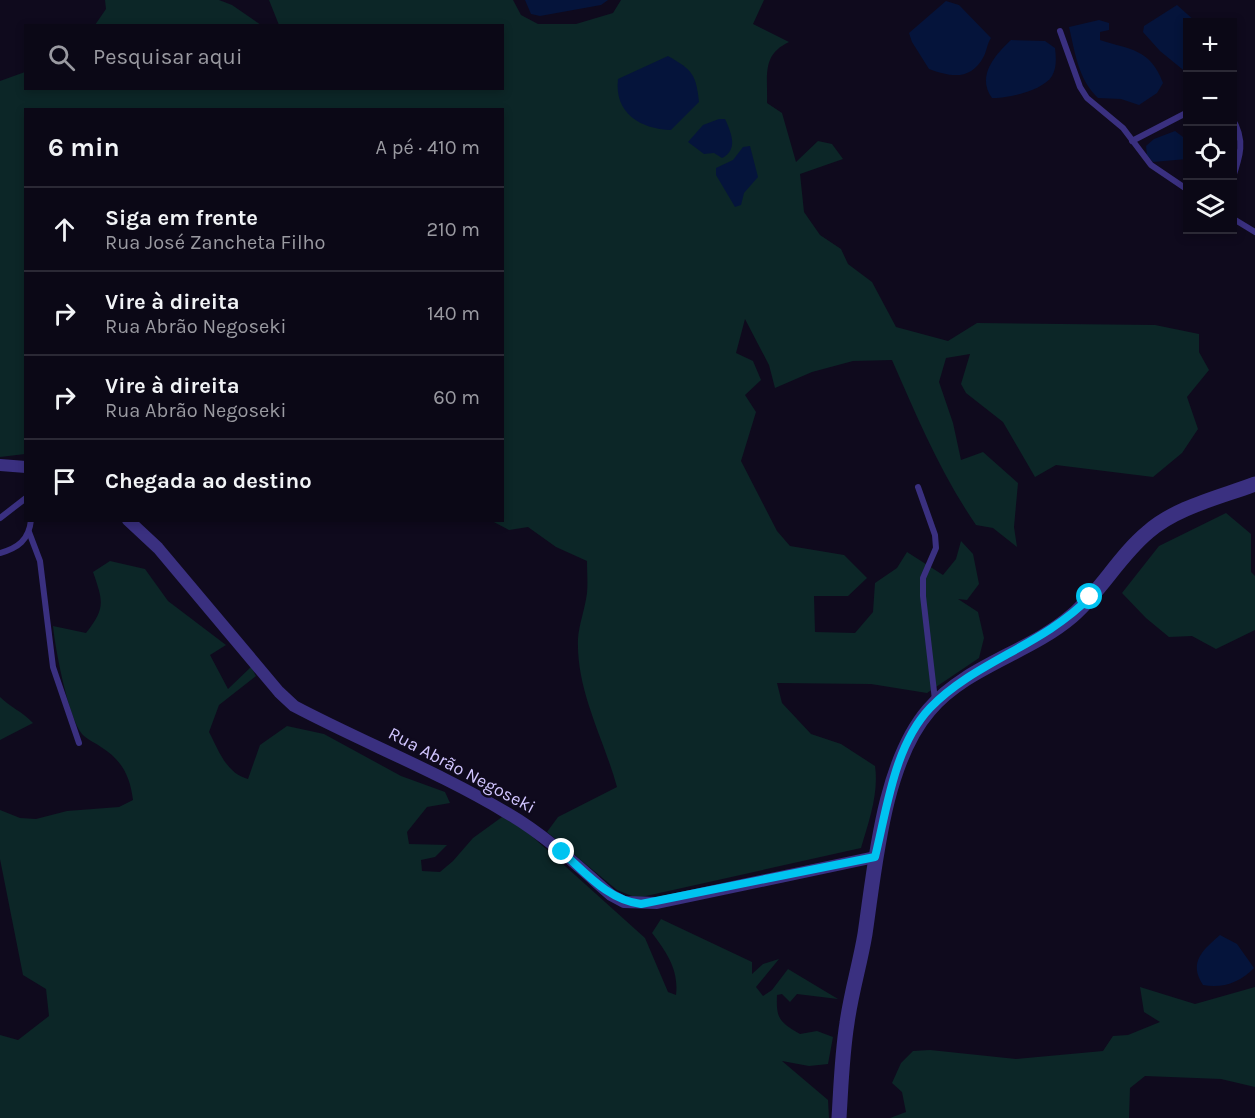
<!DOCTYPE html>
<html lang="pt">
<head>
<meta charset="utf-8">
<style>
  body { margin:0; font-family:Karla,sans-serif; background:#14111f; color:#f1f3f6 }
  .controls { position:absolute; right:18px; top:18px; display:grid; overflow:hidden; border-radius:0px; box-shadow:0 3px 9px #0003 }
  .controls button { width:54px; height:54px; display:grid; place-items:center; padding:0; border:0; border-bottom:2px solid #2b2935; background:#0b0816; color:#f1f3f6; font:30px sans-serif }
  .stop { position:absolute; width:18px; height:18px; margin:-14px; border:4px solid #00c3f0; border-radius:50%; background:#fff }
  .stop.end { background:#00c3f0; border-color:#fff; box-shadow:0 2px 6px #0008 }
  .list { margin:0; padding:0; list-style:none }
  h2 { display:flex; justify-content:space-between; align-items:center; height:78px; margin:0; padding:0 24px; font-size:26px }
  h2 small { font-size:20px; font-weight:400; color:#9a9aa1 }
  .list li { display:grid; grid-template-columns:39px 1fr auto; gap:18px; align-items:center; box-sizing:border-box; height:84px; padding:0 24px; border-top:2px solid #2b2935 }
  .list b { display:block; font-size:22px; white-space:nowrap }
  .list p { margin:0; font-size:20px; white-space:nowrap; color:#9a9aa1 }
  .list em { font-size:20px; font-style:normal; color:#9a9aa1 }
  .icon { flex:none; width:33px; height:33px; fill:none; stroke:currentColor; stroke-width:2; stroke-linecap:round; stroke-linejoin:round }
  .map { position:relative; flex:none; width:1255px; height:1118px; overflow:hidden }
  .search { position:absolute; background:#0b0816; box-shadow:0 3px 9px #0003; left:24px; top:24px; width:480px; height:66px; display:flex; align-items:center; gap:15px; box-sizing:border-box; padding:0 21px; border-radius:0px; color:#9a9aa1; font-size:22px }
  .panel { position:absolute; background:#0b0816; box-shadow:0 3px 9px #0003; left:24px; top:108px; width:480px; height:414px; border-radius:0px }
  .map>svg:first-child { display:block }
</style>
</head>
<body>
<div class="map">
<svg width="1255" height="1118" viewBox="0 0 1255 1118">
  <rect width="100%" height="100%" fill="#0f0a1d"/>
  <g fill="#0c2627">
    <polygon points="105,0 219,0 232,5 261,25 95,25 106,9"/>
    <path d="M269,0H513L521,15L538,24H576L613,13L621,0H764L753,24L789,42C761,55 768,76 767,103L782,113L796,162L818,141L832,144L843,159L800,174L804,212L820,235L841,249L848,264L872,282L896,327L948,341L977,323L1155,325L1199,334V352L1209,370L1187,397L1198,429L1182,453L1153,477L1056,465L1035,477L1003,422L966,393L961,384L970,354L946,358L939,382L953,423L961,460L983,452L1018,483L1014,527L1017,547L993,528L976,525C941,474 917,417 892,360L853,361L812,372L775,388L769,365L745,319L736,353L753,361L761,380L745,395L756,412L741,461L777,531L790,546L844,555L867,578L848,596H814L815,632L855,633L873,612L875,583L897,568L907,552L943,575L956,559L961,541L973,554L979,584L967,600L958,599L978,612L984,638L979,658L927,693L871,684L777,683L782,703L811,734L841,744L875,766C879,793 869,821 861,848L637,898L617,890L547,832L558,817L617,787C604,739 576,691 578,639C579,624 585,609 587,593C588,583 587,571 587,561L556,547L528,527L509,530L492,521L502,520V110H26L25,454L0,457V81L25,72L26,88H502V26L279,25Z"/>
    <polygon points="1226,513 1251,534 1251,572 1255,576 1255,630 1216,649 1192,636 1169,637 1146,618 1122,593 1159,546"/>
    <path d="M110,561L145,569L168,601L226,645L210,655L228,689L251,667L256,676L219,705L209,732C219,751 226,773 248,779L260,745L287,726L324,734L401,776L445,792L450,803L427,807L407,832L409,844L447,845L435,857L421,860L422,871L440,872L453,861L473,838L502,817L525,830L645,938L668,992L676,995C679,970 667,953 652,933L661,919L752,962V974L763,964L779,959L756,987L763,996L772,990L788,969L838,999L797,994L790,1002L782,994L777,995C776,1018 779,1022 800,1034L817,1031L833,1037L828,1064L809,1066L782,1061L828,1100L829,1118H0V1035L18,1040L49,1016L46,989L23,975L0,859V810L20,818L36,819L67,811L119,807L133,800C130,776 122,760 101,747C96,743 86,739 82,734C68,717 55,648 53,626L86,633C106,608 103,601 93,572Z"/>
    <path d="M0,697C10,707 23,712 33,723L0,740Z"/>
    <polygon points="1140,987 1195,1004 1255,987 1255,1087 1221,1079 1145,1076 1130,1088 1129,1118 890,1118 906,1112 902,1092 892,1083 901,1063 913,1051 930,1050 1016,1059 1103,1051 1113,1036 1128,1035 1160,1022 1144,1012"/>
  </g>
  <g fill="#05143b">
    <polygon points="525,0 608,0 601,5 540,16 531,14"/>
    <path d="M946,1L959,5L991,38C987,44 987,50 984,56C971,81 951,77 929,69L912,42L909,33Z"/>
    <polygon points="1177,5 1196,22 1188,22 1187,73 1160,51 1143,32 1144,26"/>
    <path d="M1099,20L1109,23V30L1100,32V40C1130,50 1150,48 1163,83L1157,93L1139,105L1121,99L1098,98C1078,79 1075,52 1069,27Z"/>
    <path d="M1011,40L1045,41L1055,48C1056,57 1057,67 1052,76C1044,90 1007,99 992,98C976,76 995,55 1011,40Z"/>
    <path d="M668,56C693,70 696,75 699,102L671,130C640,129 614,113 618,79Z"/>
    <path d="M719,119H725C731,132 739,150 722,158L714,153L704,154L688,142L703,125Z"/>
    <polygon points="1175,131 1187,140 1187,159 1153,162 1147,155 1146,146 1154,139"/>
    <polygon points="750,146 758,177 744,193 741,205 735,207 716,175 716,168 733,160 743,147"/>
    <path d="M1220,935L1237,944L1254,968C1241,982 1222,989 1203,985C1188,962 1203,950 1220,935Z"/>
  </g>
  <g fill="none" stroke-linecap="round" stroke-linejoin="round">
    <g stroke="#3a3080" stroke-width="6">
      <polyline points="1060,31 1080,87 1087,98 1123,128 1151,165 1188,190"/>
      <path d="M1232,118C1246,140 1240,157 1232,180"/>
      <polyline points="1132,141 1188,112"/>
      <polyline points="1232,218 1255,232"/>
      <polyline points="918,487 935,535 936,548 923,578 923,596 935,700"/>
      <polyline points="0,518 26,498"/>
      <polyline points="29,532 40,561 53,667 79,743"/>
      <path d="M0,553C18,548 29,540 31,520"/>
    </g>
    <g stroke="#3a3080" stroke-width="12">
      <polyline points="0,465 26,467"/>
      <path d="M128,520L158,548L279,692L294,706C364,743 439,772 507,813C545,835 578,866 611,895L624,902L657,903L875,857"/>
    </g>
    <path stroke="#3a3080" stroke-width="15" d="M839,1118C841,1086 842,1054 847,1023C851,993 860,964 865,934C875,867 883,763 929,710C966,666 1029,653 1072,616C1101,591 1119,556 1148,532C1176,507 1221,497 1255,484"/>
  </g>
  <g fill="none" stroke-linecap="round" stroke-linejoin="round">
    <path stroke="#00c3f0" stroke-width="8" d="M562,852C586,873 608,900 641,904L875,857C887,809 894,746 930,708C974,662 1042,646 1090,597"/>
  </g>
  <g text-anchor="middle" stroke-width="5" stroke-linejoin="round" paint-order="stroke">
    <g font-size="18" fill="#d1c5ff" stroke="#0f0a1d">
      <text transform="translate(462 770) rotate(28)" y="6">Rua Abrão Negoseki</text>
    </g>
  </g>
</svg>
<div class="controls">
<button>+</button>
<button>−</button>
<button><svg class="icon" aria-label="locate" viewBox="0 0 24 24"><circle cx="12" cy="12" r="6"/><path d="M12 2v4M12 18v4M2 12h4M18 12h4"/></svg></button>
<button><svg class="icon" aria-label="layers" viewBox="0 0 24 24"><path d="M12 4l9 5-9 5-9-5zM3 14l9 5 9-5"/></svg></button>
</div>
<div class="stop" style="left:1090px;top:597px"></div>
<div class="stop end" style="left:562px;top:852px"></div>
<div class="search"><svg class="icon" aria-label="search" viewBox="0 0 24 24"><circle cx="10" cy="10" r="6"/><path d="M15 15l6 6"/></svg>Pesquisar aqui</div>
<section class="panel">
<h2>6 min<small>A pé · 410 m</small></h2>
<ul class="list">
<li><svg class="icon" aria-label="ahead" viewBox="0 0 24 24"><path d="M12 20V5M6 11l6-6 6 6"/></svg><div><b>Siga em frente</b><p>Rua José Zancheta Filho</p></div><em>210 m</em></li>
<li><svg class="icon" aria-label="right" viewBox="0 0 24 24"><path d="M7 20v-9h11M14 6l5 5-5 5"/></svg><div><b>Vire à direita</b><p>Rua Abrão Negoseki</p></div><em>140 m</em></li>
<li><svg class="icon" aria-label="right" viewBox="0 0 24 24"><path d="M7 20v-9h11M14 6l5 5-5 5"/></svg><div><b>Vire à direita</b><p>Rua Abrão Negoseki</p></div><em>60 m</em></li>
<li><svg class="icon" aria-label="arrive" viewBox="0 0 24 24"><path d="M6 21V4h12l-3 4 3 4H6"/></svg><div><b>Chegada ao destino</b></div></li>
</ul>
</section>
</div>
</body>
</html>
